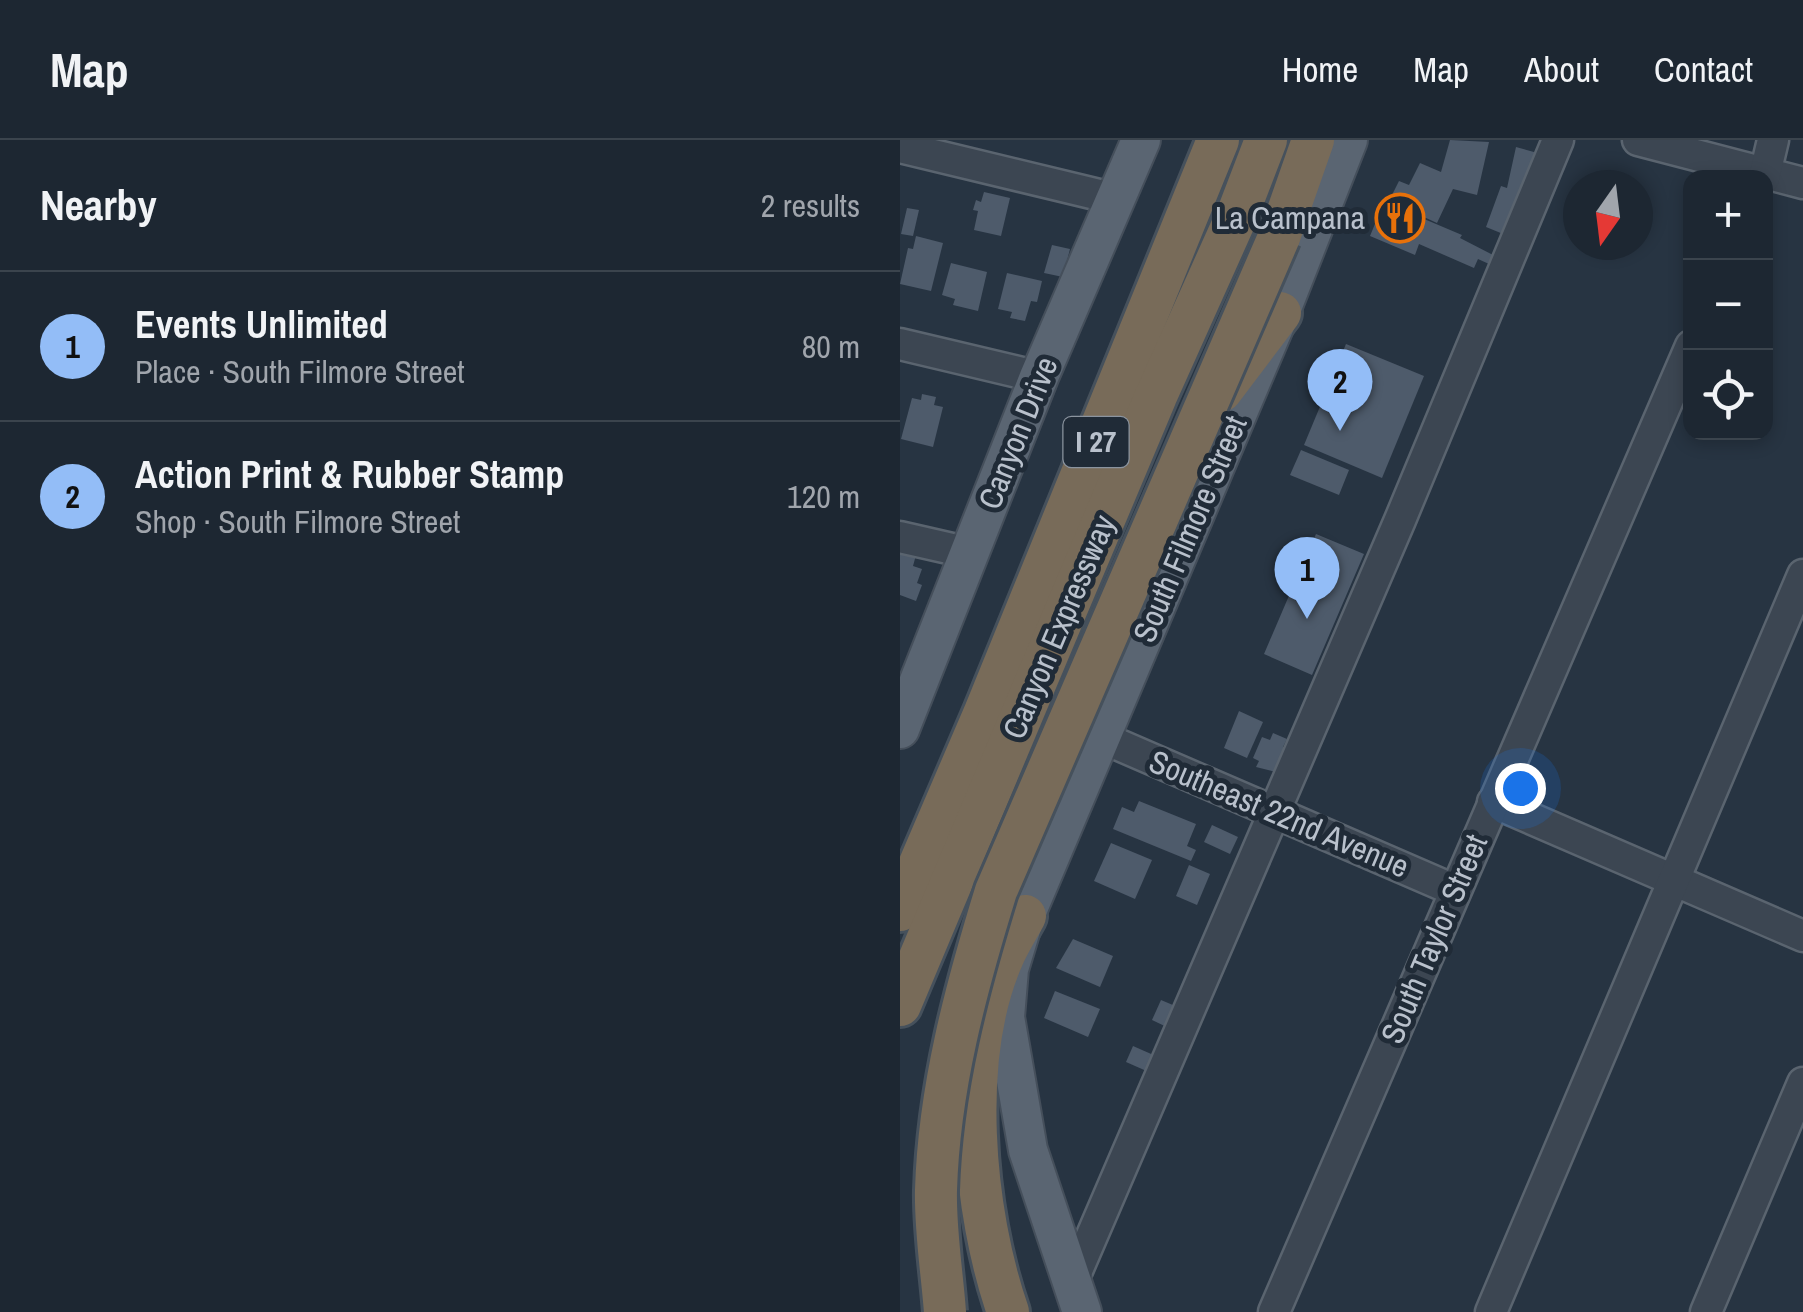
<!DOCTYPE html>
<html lang="en">
<head>
<meta charset="utf-8">
<style>
  body { margin:0; font-family:"Archivo Narrow",sans-serif; background:#252f3a; color:#f1f3f6 }
  .controls { position:absolute; right:30px; top:30px; display:grid; overflow:hidden; border-radius:20px; box-shadow:0 5px 15px #0003 }
  .controls button { width:90px; height:90px; display:grid; place-items:center; padding:0; border:0; border-bottom:2px solid #3b444d; background:#1d2732; color:#f1f3f6; font:50px sans-serif }
  .compass { position:absolute; left:663px; top:30px; width:90px; height:90px; border-radius:50%; background:#1d2732; box-shadow:0 5px 15px #0003; rotate:194deg }
  .you { position:absolute; left:620px; top:648px; width:35px; height:35px; margin:-25px; border:8px solid #fff; border-radius:50%; background:#1a73e8; box-shadow:0 0 0 15px #1a73e833 }
  .badge { display:grid; place-items:center; width:65px; height:65px; border-radius:50%; background:#93bdf7; color:#111; font-size:32px; font-weight:700 }
  .pin { position:absolute; translate:-50% -82px; filter:drop-shadow(0 2px 5px #0008) }
  .pin::after { content:''; position:absolute; top:52px; width:35px; height:30px; background:inherit; clip-path:polygon(0 0,100% 0,50% 100%) }
  .list { margin:0; padding:0; list-style:none }
  h2 { display:flex; justify-content:space-between; align-items:center; height:130px; margin:0; padding:0 40px; font-size:42px }
  h2 small { font-size:32px; font-weight:400; color:#a0a5ac }
  .list li { display:grid; grid-template-columns:65px 1fr auto; gap:30px; align-items:center; box-sizing:border-box; height:150px; padding:0 40px; border-top:2px solid #3b444d }
  .list b { display:block; font-size:38px; white-space:nowrap }
  .list p { margin:0; font-size:32px; white-space:nowrap; color:#a0a5ac }
  .list em { font-size:32px; font-style:normal; color:#a0a5ac }
  .icon { flex:none; width:55px; height:55px; fill:none; stroke:currentColor; stroke-width:2; stroke-linecap:round; stroke-linejoin:round }
  .map { position:relative; flex:none; width:903px; height:1172px; overflow:hidden }
  header { display:flex; align-items:center; gap:60px; box-sizing:border-box; height:140px; padding:0 50px; background:#1d2732; border-bottom:2px solid #3b444d }
  header strong { font-size:48px }
  nav { display:flex; gap:55px; margin-inline-start:auto; font-size:35px }
  main { display:flex }
  aside { flex:1; background:#1d2732 }
  .map>svg:first-child { display:block }
</style>
</head>
<body>
<header>
<strong>Map</strong>
<nav><a>Home</a><a>Map</a><a>About</a><a>Contact</a></nav>
</header>
<main>
<aside>
<h2>Nearby<small>2 results</small></h2>
<ul class="list">
<li><span class="badge">1</span><div><b>Events Unlimited</b><p>Place · South Filmore Street</p></div><em>80 m</em></li>
<li><span class="badge">2</span><div><b>Action Print &amp; Rubber Stamp</b><p>Shop · South Filmore Street</p></div><em>120 m</em></li>
</ul>
</aside>
<div class="map">
<svg width="903" height="1172" viewBox="0 0 903 1172">
  <rect width="100%" height="100%" fill="#273442"/>
  <g fill="#4e5b6b">
    <polygon points="550,0 589,2 577,55 553,49 537,83 489,61 499,41 509,45 520,23 541,32"/>
    <polygon points="616,7 641,14 613,98 586,87 601,46 607,48"/>
    <polygon points="84,52 110,58 101,96 74,90 78,71 73,70 76,60 81,62"/>
    <polygon points="484,62 562,95 560,98 593,115 589,124 578,119 574,128 519,104 515,115 470,96"/>
    <polygon points="7,68 19,70 13,96 1,94"/>
    <polygon points="16,96 43,103 31,151 0,144 8,108 13,109"/>
    <polygon points="152,105 170,109 163,137 144,133"/>
    <polygon points="51,123 87,132 78,171 53,165 55,159 42,155"/>
    <polygon points="107,133 142,141 137,162 131,161 125,181 110,178 112,172 98,169"/>
    <polygon points="446,204 524,236 482,338 404,305"/>
    <polygon points="22,254 36,257 34,265 43,267 33,307 1,299 12,258 21,260"/>
    <polygon points="401,310 449,330 439,355 390,335"/>
    <polygon points="416,394 464,414 412,535 364,514 394,444 386,441 399,411 407,414"/>
    <polygon points="0,409 16,415 13,426 22,429 17,443 22,445 16,461 0,455"/>
    <polygon points="339,571 363,582 347,618 324,608"/>
    <polygon points="373,593 387,599 383,607 390,610 380,633 356,627 359,621 353,618 362,597 370,600"/>
    <polygon points="239,661 296,684 287,706 296,710 291,721 213,689 222,667 234,672"/>
    <polygon points="312,685 338,697 330,714 304,702"/>
    <polygon points="211,703 252,720 235,759 194,741"/>
    <polygon points="289,725 310,734 297,765 276,756"/>
    <polygon points="173,799 213,816 200,847 156,828"/>
    <polygon points="155,851 200,869 188,897 144,878"/>
    <polygon points="261,860 280,868 271,889 252,880"/>
    <polygon points="233,906 258,917 251,933 226,922"/>
  </g>
  <g fill="none" stroke-linecap="round" stroke-linejoin="round">
    <g stroke="#5a646f" stroke-width="35">
      <g id="minor">
        <polyline points="738,0 903,43"/>
        <polyline points="0,7 216,59"/>
        <polyline points="864,38 873,0"/>
        <polyline points="0,204 139,237"/>
        <polyline points="0,397 70,413"/>
        <polyline points="203,598 554,750"/>
        <polyline points="593,662 903,796"/>
        <polyline points="172,1142 500,380 658,0"/>
        <polyline points="374,1172 791,206"/>
        <polyline points="591,1172 903,435"/>
        <polyline points="806,1172 903,943"/>
      </g>
    </g>
    <g stroke="#454f5b" stroke-width="42">
      <g id="major">
        <polyline points="0,589 139,237 241,0"/>
        <polyline points="182,1172 128,1010 105,877 109,829 125,776 380,173 448,0"/>
      </g>
    </g>
    <g stroke="#46515c" stroke-width="48">
      <g id="highway">
        <polyline points="379,97 413,0"/>
        <polyline points="321,251 380,173"/>
        <polyline points="0,770 85,572 318,0"/>
        <polyline points="0,865 256,256 338,73 366,0"/>
        <path d="M108,1172C73,1071 59,917 103,817C109,803 118,789 125,776"/>
      </g>
    </g>
    <use href="#minor" stroke="#3c4652" stroke-width="30"/>
    <use href="#major" stroke="#5a6572" stroke-width="38"/>
    <use href="#highway" stroke="#786b59" stroke-width="42"/>
    <g stroke="#46515c" stroke-width="48" stroke-linecap="butt">
      <path id="highway-bridge" d="M45,1172C42,1132 35,1090 36,1050C39,948 66,848 96,751L379,97"/>
    </g>
    <use href="#highway-bridge" stroke="#786b59" stroke-width="42"/>
  </g>
  <defs>
    <g id="restaurant-ring" transform="scale(2.5)"><circle r="9.5" fill="#202b37" stroke="#e8710a" stroke-width="1.5"/><path d="M-5-6h1v4h1v-4h1v4h1v-4h1v5L-1.5 .5V6h-2V.5L-5-1ZM5-6V6H3V1.5H1.5Q1.5-4 5-6Z" fill="#e8710a"/></g>
  </defs>
  <g fill-rule="evenodd">
    <use href="#restaurant-ring" x="500" y="78"/>
  </g>
  <g text-anchor="middle" stroke-width="10" stroke-linejoin="round" paint-order="stroke">
    <rect fill="#202b37" stroke="#8b949f" stroke-width="2.5" x="163.5" y="277" width="65" height="50" rx="8"/>
    <g font-size="30" font-weight="bold" fill="#b9c1cc">
      <text x="196" y="312">I 27</text>
    </g>
    <g font-size="32" fill="#b9c1cc" stroke="#202b37" text-anchor="end">
      <text x="465" y="89">La Campana</text>
    </g>
    <g font-size="32" fill="#b9c1cc" stroke="#202b37">
      <text transform="translate(118 293) rotate(-68)" y="11">Canyon Drive</text>
      <text transform="translate(290 389) rotate(-67)" y="11">South Filmore Street</text>
      <text transform="translate(159 487) rotate(-67)" y="11">Canyon Expressway</text>
      <text transform="translate(379 674) rotate(23)" y="11">Southeast 22nd Avenue</text>
      <text transform="translate(534 799) rotate(-67)" y="11">South Taylor Street</text>
    </g>
  </g>
</svg>
<div class="controls">
<button>+</button>
<button>−</button>
<button><svg class="icon" aria-label="locate" viewBox="0 0 24 24"><circle cx="12" cy="12" r="6"/><path d="M12 2v4M12 18v4M2 12h4M18 12h4"/></svg></button>
</div>
<svg class="compass" viewBox="-18 -18 36 36"><path d="M0-13l5 13h-10z" fill="#e53935"/><path d="M0 13l5-13h-10z" fill="#a0a5ac"/></svg>
<div class="you"></div>
<div class="pin badge" style="left:407px;top:479px">1</div>
<div class="pin badge" style="left:440px;top:291px">2</div>
</div>
</main>
</body>
</html>
